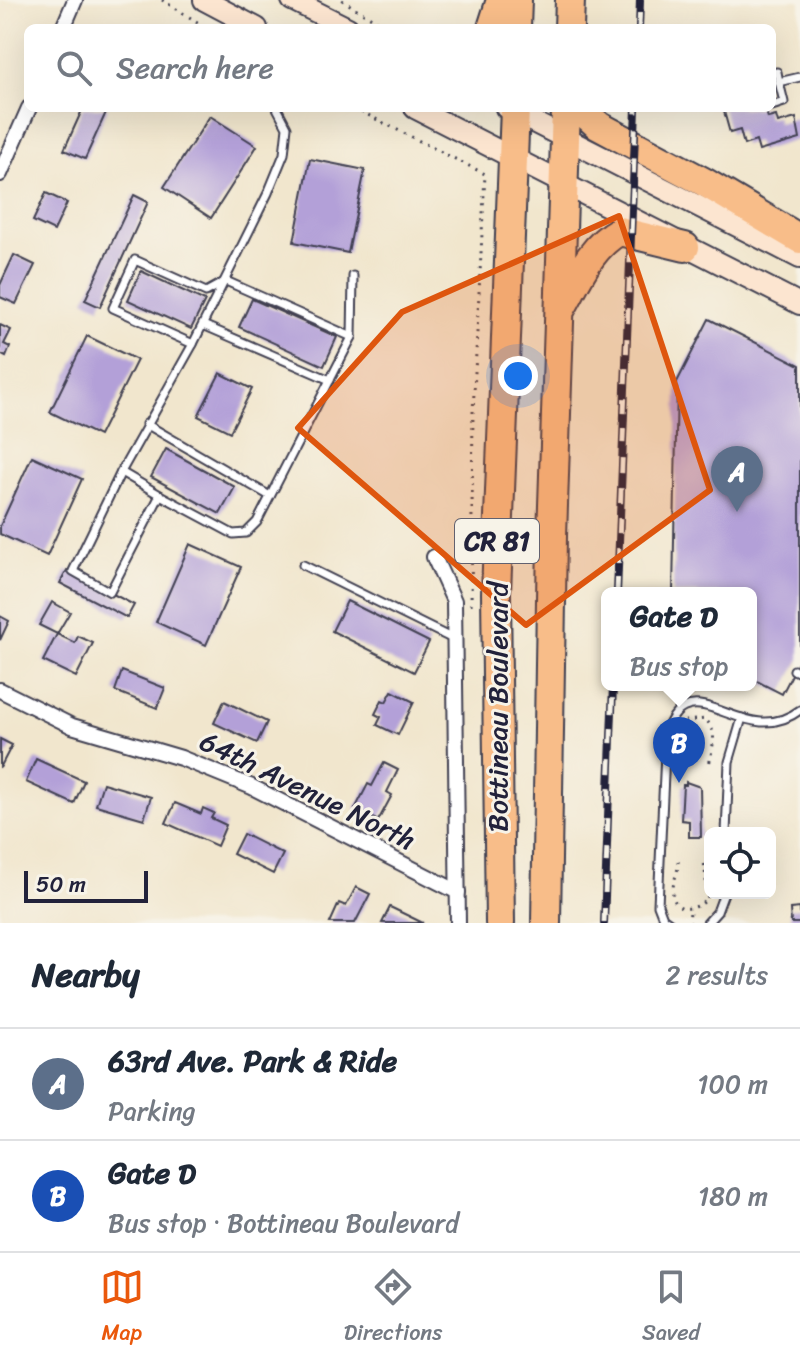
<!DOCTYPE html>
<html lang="en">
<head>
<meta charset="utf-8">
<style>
  body { margin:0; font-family:Sriracha,sans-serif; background:#f6f6f7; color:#1f2937 }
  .controls { position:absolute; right:24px; bottom:24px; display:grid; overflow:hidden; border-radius:12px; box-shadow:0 8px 32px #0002 }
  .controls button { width:72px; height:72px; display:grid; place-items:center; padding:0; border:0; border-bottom:2px solid #e0e1e3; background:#fff; color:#1f2937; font:40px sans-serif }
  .scale { position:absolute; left:24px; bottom:20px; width:124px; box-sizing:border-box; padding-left:8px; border:4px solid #22223b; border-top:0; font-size:22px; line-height:28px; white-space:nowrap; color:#22223b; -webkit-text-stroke:6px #f7f3e8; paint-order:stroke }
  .you { position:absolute; left:518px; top:376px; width:28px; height:28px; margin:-20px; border:6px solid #fff; border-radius:50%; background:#1a73e8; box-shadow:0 0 0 12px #1a73e833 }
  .badge { display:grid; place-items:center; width:52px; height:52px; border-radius:50%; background:#ea580c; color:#fff; font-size:26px; font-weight:700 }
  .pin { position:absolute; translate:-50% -66px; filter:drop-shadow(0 2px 4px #0008) }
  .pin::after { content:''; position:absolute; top:42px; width:28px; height:24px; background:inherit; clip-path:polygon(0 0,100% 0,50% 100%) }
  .popup { position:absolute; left:601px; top:587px; width:156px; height:104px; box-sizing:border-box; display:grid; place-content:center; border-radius:12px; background:#fff; filter:drop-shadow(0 2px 6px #0005); font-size:26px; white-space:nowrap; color:#747a83 }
  .popup b { font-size:30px; color:#1f2937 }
  .popup::after { content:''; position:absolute; left:50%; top:100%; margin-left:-16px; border:16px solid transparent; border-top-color:#fff }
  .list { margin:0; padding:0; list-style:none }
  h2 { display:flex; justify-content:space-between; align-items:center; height:104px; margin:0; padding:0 32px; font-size:34px }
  h2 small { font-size:26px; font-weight:400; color:#747a83 }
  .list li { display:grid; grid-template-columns:52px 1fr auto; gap:24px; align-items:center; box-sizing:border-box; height:112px; padding:0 32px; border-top:2px solid #e0e1e3 }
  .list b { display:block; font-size:30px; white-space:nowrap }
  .list p { margin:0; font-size:26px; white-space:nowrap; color:#747a83 }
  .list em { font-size:26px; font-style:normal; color:#747a83 }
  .icon { flex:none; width:44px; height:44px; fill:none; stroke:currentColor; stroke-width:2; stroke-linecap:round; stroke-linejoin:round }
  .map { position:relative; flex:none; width:800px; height:923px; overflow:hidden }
  .search { position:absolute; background:#fff; box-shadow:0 8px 32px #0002; left:24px; right:24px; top:24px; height:88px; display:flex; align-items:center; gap:20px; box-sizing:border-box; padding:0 28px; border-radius:12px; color:#747a83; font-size:30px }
  .sheet { height:328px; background:#fff }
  nav { display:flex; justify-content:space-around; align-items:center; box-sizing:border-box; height:112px; border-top:2px solid #e0e1e3; background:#fff; font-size:22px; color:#747a83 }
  nav a { display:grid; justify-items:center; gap:4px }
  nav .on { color:#ea580c }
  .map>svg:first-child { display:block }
</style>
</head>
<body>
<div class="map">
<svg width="800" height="923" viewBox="0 0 800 923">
  <rect width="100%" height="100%" fill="#f7f3e8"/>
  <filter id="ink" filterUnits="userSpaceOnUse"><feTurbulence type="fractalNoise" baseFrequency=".0125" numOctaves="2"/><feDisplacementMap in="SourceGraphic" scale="16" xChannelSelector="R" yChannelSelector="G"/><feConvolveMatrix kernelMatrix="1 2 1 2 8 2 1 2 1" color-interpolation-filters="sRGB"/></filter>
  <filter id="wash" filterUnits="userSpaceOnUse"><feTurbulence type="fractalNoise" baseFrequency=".006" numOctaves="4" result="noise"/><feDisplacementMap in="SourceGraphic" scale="32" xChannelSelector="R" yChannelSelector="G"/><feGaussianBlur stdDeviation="1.8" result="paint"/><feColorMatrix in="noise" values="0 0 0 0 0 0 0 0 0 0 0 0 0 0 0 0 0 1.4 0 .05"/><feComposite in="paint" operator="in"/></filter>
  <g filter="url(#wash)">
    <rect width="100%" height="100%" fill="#f1e6cd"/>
    <g id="blocks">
      <g fill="#b3a0d8">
        <polygon points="83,108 108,108 85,159 64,150"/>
        <polygon points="723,108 765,108 768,118 776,116 778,123 796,118 800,139 759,151 756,141 744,145 740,130 730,133"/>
        <polygon points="210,116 257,146 211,218 164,187"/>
        <polygon points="310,159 365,170 348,253 294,242"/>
        <polygon points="46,193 67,203 54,231 33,221"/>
        <polygon points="134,195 148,202 100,307 85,300"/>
        <polygon points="14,255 35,265 16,304 0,297 0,285"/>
        <polygon points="141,271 205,301 191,329 128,300"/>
        <polygon points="252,299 337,337 324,366 239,327"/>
        <polygon points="709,319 800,365 800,659 782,694 751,678 751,593 673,593 677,382"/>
        <polygon points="0,325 11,330 4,344 10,347 6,357 0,354"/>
        <polygon points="87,336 137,360 99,436 50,412"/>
        <polygon points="220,373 252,389 230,432 198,416"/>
        <polygon points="166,449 235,487 220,514 151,477"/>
        <polygon points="32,456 82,479 47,556 0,534 0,526"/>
        <polygon points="190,544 241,567 206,645 156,622"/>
        <polygon points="67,570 134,605 127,618 60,583"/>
        <polygon points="347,601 429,642 414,672 332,631"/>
        <polygon points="52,602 70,612 57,634 39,625"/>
        <polygon points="0,616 9,621 0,640"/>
        <polygon points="57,634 75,643 78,636 93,643 76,677 43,661"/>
        <polygon points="122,671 165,688 157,708 115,691"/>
        <polygon points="392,691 414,702 398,735 377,725 381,717 375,714 382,700 386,702"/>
        <polygon points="224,701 267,722 257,743 214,723"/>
        <polygon points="0,739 12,745 0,768"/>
        <polygon points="36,759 84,781 74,804 26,782"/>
        <polygon points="384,763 398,770 387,792 392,795 378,821 355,809 368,784 372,786"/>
        <polygon points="686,782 700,787 701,837 689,837 689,821 681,820 683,785 686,785"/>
        <polygon points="103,783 151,797 144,819 96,805"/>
        <polygon points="175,803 201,814 203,808 214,813 211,818 226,825 217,846 166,823"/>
        <polygon points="243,834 283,854 273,874 233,854"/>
        <polygon points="356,887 370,894 355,923 330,923 339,903 346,906"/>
        <polygon points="390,907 423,923 382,923"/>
        <polygon points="800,908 800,923 791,923 790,909"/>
      </g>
    </g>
  </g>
  <g filter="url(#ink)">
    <use href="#blocks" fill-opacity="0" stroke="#413f51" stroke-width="2"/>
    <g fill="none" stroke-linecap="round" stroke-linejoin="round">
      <g stroke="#413f51" stroke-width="11">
        <g id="lane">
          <polyline points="772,73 777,72 779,82"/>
          <polyline points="772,106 784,102 779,82 800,77"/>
          <polyline points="277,108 287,127 284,154 268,193 193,344 121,472 73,571 110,592 160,495 233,534 246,533 257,522 352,337 353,276"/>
          <polyline points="203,325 330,380"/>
          <polyline points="193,344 113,308 135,260 206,292 226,281 352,337"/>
          <polyline points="146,424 270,496"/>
          <polyline points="121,472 160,495"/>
          <polyline points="303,565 455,640"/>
          <polyline points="794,670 800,673"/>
          <polyline points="726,833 729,762 742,718"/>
          <path d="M670,923L663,918L658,905L666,731C670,722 675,711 685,707C713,694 755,744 800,710"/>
          <polyline points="707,923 717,912 724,893"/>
        </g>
      </g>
      <g stroke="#413f51" stroke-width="18">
        <g id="street">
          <polyline points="63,28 75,0"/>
          <polyline points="0,174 29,108"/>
          <polyline points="434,557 454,601 458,923"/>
          <polyline points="0,690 72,726 181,758 252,787 458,892"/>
        </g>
      </g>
      <g stroke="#413f51" stroke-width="24">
        <g id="secondary">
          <polyline points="204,0 257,28"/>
          <polyline points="292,0 348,28"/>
          <polyline points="415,108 800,304"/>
          <polyline points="506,108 800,258"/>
        </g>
      </g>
      <g stroke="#413f51" stroke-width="32">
        <g id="highway">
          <polyline points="492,28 501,0"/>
          <polyline points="516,28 517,0"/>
          <polyline points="569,28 570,0"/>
          <polyline points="579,108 599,126 704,182 800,239"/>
          <path d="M562,307C578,279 590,247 619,231L685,247"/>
          <polyline points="500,923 496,593 515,108"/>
          <polyline points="546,923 552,536 566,108"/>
        </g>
      </g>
      <g stroke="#413f51" stroke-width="3" stroke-dasharray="2 6" stroke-linecap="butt">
        <polyline points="162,0 207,28"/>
        <polyline points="342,0 388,28"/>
        <polyline points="354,108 485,174 473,412 471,608"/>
        <path d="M685,721L705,719C720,733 711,748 709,767"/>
        <polyline points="679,738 682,766"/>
        <path d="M678,861C679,871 674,878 673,888C670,913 695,913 708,898L704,861"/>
        <polyline points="689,923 690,911"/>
      </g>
      <use href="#lane" stroke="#fff" stroke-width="7"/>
      <use href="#street" stroke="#fff" stroke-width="14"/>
      <use href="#secondary" stroke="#fce5d0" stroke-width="20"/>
      <use href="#highway" stroke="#f8bd89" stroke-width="28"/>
      <g stroke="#22223b" stroke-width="8">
        <g id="rail">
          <polyline points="639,28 640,0"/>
          <polyline points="617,593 636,108"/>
          <polyline points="604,923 613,685"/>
        </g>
      </g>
      <use href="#rail" stroke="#f7f3e8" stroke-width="5" stroke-dasharray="15" stroke-linecap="butt"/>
    </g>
  </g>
  <path fill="#de560e" fill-opacity="0.2" stroke="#de560e" stroke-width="6" stroke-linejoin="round" d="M619,216L710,490L526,625L298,428L402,312Z"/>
  <g text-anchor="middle" stroke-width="6" stroke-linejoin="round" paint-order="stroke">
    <rect fill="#f7f3e8" stroke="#62616f" stroke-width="2" x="455" y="519" width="84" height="44" rx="6"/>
    <g font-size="26" font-weight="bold" fill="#22223b">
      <text x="497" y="550">CR 81</text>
    </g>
    <g font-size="28" fill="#22223b" stroke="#f7f3e8">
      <text transform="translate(497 707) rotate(-90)" y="10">Bottineau Boulevard</text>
      <text transform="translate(308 790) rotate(26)" y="10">64th Avenue North</text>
    </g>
  </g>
</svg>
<div class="controls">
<button><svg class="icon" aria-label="locate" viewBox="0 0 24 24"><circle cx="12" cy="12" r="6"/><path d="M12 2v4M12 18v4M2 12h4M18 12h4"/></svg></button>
</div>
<div class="scale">50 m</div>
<div class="you"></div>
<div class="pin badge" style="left:737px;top:512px;background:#5c6f8a">A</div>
<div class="pin badge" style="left:679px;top:783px;background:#1a4fb4">B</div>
<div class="popup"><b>Gate D</b>Bus stop</div>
<div class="search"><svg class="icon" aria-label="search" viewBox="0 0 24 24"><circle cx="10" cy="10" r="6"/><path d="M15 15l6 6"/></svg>Search here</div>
</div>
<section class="sheet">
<h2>Nearby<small>2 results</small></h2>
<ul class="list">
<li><span class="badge" style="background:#5c6f8a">A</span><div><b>63rd Ave. Park &amp; Ride</b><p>Parking</p></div><em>100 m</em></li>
<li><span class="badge" style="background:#1a4fb4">B</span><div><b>Gate D</b><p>Bus stop · Bottineau Boulevard</p></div><em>180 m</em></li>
</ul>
</section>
<nav>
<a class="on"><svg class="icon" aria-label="map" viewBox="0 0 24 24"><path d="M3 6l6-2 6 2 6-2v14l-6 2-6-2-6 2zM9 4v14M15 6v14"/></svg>Map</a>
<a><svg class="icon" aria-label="directions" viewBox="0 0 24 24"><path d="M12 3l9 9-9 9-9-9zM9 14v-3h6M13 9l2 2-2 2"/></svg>Directions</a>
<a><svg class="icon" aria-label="saved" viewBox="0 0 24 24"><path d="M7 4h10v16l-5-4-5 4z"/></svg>Saved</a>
</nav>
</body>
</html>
